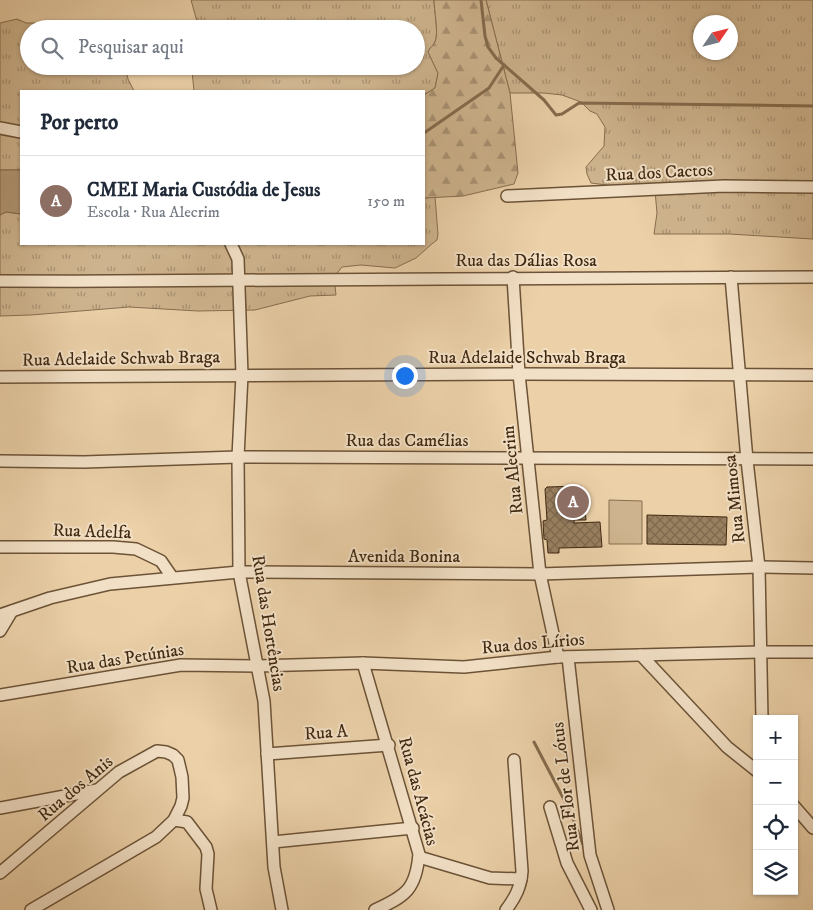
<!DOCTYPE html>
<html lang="pt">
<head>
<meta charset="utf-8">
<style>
  body { margin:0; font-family:"IM FELL DW Pica",serif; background:#f6f6f7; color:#1f2937 }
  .controls { position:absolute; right:15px; bottom:15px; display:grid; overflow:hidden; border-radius:0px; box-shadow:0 1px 4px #0004 }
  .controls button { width:45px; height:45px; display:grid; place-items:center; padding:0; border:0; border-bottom:1px solid #e0e1e3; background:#fff; color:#1f2937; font:25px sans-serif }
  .compass { position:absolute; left:693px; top:15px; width:45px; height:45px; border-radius:50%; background:#fff; box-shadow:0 1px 4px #0004; rotate:55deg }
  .you { position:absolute; left:404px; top:375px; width:18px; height:18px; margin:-12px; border:4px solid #fff; border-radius:50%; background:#1a73e8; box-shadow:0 0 0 8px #1a73e833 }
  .badge { display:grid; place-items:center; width:32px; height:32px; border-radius:50%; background:#0b8043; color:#fff; font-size:16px; font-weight:700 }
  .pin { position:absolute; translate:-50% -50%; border:2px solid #fff; box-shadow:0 1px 5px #0006 }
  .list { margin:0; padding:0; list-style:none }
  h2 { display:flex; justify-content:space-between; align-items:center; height:65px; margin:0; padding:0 20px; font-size:21px }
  h2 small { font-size:16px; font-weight:400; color:#747a83 }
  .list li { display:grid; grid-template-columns:32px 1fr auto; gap:15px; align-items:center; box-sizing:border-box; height:90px; padding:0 20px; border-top:1px solid #e0e1e3 }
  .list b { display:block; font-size:19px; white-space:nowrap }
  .list p { margin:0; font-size:16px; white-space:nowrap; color:#747a83 }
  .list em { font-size:16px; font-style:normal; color:#747a83 }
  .icon { flex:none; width:28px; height:28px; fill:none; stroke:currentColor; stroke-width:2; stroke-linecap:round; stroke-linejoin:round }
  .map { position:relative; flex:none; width:813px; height:910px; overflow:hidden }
  .search { position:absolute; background:#fff; box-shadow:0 1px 4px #0004; left:20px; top:20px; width:405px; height:55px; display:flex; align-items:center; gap:12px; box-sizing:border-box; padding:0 18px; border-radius:28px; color:#747a83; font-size:19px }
  .panel { position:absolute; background:#fff; box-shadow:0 1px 4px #0004; left:20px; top:90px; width:405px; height:155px; border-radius:0px }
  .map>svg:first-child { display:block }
</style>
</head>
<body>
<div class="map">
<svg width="813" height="910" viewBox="0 0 813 910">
  <defs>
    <pattern id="grass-tufts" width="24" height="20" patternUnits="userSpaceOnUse" patternTransform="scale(1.25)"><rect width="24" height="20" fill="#ceb48e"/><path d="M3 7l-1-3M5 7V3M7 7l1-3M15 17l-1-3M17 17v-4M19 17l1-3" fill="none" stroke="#a99273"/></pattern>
    <pattern id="forest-firs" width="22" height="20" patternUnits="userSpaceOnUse" patternTransform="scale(1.25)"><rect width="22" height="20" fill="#ceb48e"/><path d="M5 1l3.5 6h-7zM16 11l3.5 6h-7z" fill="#a99273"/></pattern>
    <pattern id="building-cross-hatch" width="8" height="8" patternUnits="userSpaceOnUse" patternTransform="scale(1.25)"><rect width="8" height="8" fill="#998060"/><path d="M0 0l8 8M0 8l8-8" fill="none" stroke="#7e694e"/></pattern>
  </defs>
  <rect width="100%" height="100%" fill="#ebd0a8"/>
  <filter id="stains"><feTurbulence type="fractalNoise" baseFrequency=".004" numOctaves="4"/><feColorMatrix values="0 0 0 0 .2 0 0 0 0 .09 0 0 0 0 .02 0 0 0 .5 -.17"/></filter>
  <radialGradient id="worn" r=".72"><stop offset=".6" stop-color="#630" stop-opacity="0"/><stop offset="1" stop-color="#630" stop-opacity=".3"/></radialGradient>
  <g fill="url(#grass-tufts)" stroke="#886e50" fill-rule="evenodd">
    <path d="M191,0H434C434,10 439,34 435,42C433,46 430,47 428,52L438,73L435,88L424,95V91H194L192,71L195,66H416V29H199Z"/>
    <path d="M486,0H813V239L729,234H654L657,213L655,191L591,183L587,174L586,167L604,146L605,127L597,114L590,111L581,102L562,95L544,93H510ZM700,22H730V52H700Z"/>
    <polygon points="17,19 26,23 35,23 52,28 72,29 29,29 29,66 125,66 128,79 134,91 21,91 21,170 0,170 0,23"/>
    <polygon points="435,197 438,234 437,240 433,243 416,258 395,268 361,265 342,267 334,277 336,295 310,296 255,310 198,311 129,307 31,315 0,316 0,215 6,212 21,214 21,244 424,244 424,198"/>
  </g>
  <path fill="url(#forest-firs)" stroke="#886e50" d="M434,0H486L510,93L518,173L514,184L463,196L424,198V95L435,88L438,73L428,52C430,47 433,46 435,42C439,34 434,10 434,0Z"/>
  <polygon fill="#ceb48e" stroke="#886e50" points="609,500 642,501 642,544 609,544"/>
  <polygon fill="#b19775" stroke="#846b4d" points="0,170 21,170 21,214 6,212 0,215"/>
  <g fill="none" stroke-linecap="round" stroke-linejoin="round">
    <g stroke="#846b4d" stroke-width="3">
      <polyline points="481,0 485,36 488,47 496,58 544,100 556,115 562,114 579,103 813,106"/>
      <polyline points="424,133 489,88 504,65"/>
      <polyline points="534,742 570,811 584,847"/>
    </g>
  </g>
  <g fill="url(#building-cross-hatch)" stroke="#412911">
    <polygon points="581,486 580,496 584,497 586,520 574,520 574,523 600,522 602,547 559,548 559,553 548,553 547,540 544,539 543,521 547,520 545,489 547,487"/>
    <polygon points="647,515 727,517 726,545 647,544"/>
  </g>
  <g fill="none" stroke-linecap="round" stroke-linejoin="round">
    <g stroke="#6c5337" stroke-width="14">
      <g id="minor">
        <polyline points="0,128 21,132"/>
        <polyline points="507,196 724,186 813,187"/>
        <polyline points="231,244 238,259 242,375 238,457 239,572 264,701 274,867 282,910"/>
        <polyline points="513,277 519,374 540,574 558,657"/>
        <polyline points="731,277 747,460 759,567 762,719"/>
        <path d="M0,281C271,282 542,277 813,277"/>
        <polyline points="0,377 519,374 813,375"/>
        <polyline points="0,461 84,462 238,457 813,459"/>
        <polyline points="0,547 113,547 136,549 161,561 172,577"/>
        <polyline points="0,615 50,598 110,584 239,572 540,574 759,567 813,568"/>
        <polyline points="0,631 12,611"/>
        <polyline points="641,655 727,747 757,771"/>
        <polyline points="568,657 590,855 608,910"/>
        <path d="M363,663L419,854C416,889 406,896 375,910"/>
        <polyline points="0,695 181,665 257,666 363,663 464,667 558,657 760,652 813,652"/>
        <polyline points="267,754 389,745"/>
        <polyline points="794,806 813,828"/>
        <polyline points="550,807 567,863 591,910"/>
        <polyline points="0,808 97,790"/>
        <polyline points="174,820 187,822 206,847 208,854 206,889 211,910"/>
        <polyline points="273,842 413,828"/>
        <polyline points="419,857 490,878 521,879"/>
        <polyline points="0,873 119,772 157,751 166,752 173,755 178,760 182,777 183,798 181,806 174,820 156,837 31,910"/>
        <path d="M506,910C515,898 521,887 522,871L514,760"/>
      </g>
    </g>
    <use href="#minor" stroke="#f2e0c6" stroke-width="11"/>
  </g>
  <g text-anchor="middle" stroke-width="4" stroke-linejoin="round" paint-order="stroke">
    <g font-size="18" fill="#412911" stroke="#f2e0c6">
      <text transform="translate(659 172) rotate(-3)" y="6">Rua dos Cactos</text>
      <text x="526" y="266">Rua das Dálias Rosa</text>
      <text x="527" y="363">Rua Adelaide Schwab Braga</text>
      <text transform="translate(121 358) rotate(-1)" y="6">Rua Adelaide Schwab Braga</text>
      <text x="407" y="446">Rua das Camélias</text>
      <text transform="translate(512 470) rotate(-96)" y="6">Rua Alecrim</text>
      <text transform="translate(734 499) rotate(-96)" y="6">Rua Mimosa</text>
      <text transform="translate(92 531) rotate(2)" y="6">Rua Adelfa</text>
      <text x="404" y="562">Avenida Bonina</text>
      <text transform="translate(269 623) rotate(81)" y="6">Rua das Hortências</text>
      <text transform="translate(533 643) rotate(-5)" y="6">Rua dos Lírios</text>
      <text transform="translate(125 658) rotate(-9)" y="6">Rua das Petúnias</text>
      <text transform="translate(326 732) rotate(-4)" y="6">Rua A</text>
      <text transform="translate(565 787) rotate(-97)" y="6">Rua Flor de Lótus</text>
      <text transform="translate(75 788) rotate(-40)" y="6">Rua dos Anis</text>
      <text transform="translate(419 791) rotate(75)" y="6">Rua das Acácias</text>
    </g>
  </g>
  <rect width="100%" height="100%" filter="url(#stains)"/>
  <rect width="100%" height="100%" fill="url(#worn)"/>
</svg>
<div class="controls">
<button>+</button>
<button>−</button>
<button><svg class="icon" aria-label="locate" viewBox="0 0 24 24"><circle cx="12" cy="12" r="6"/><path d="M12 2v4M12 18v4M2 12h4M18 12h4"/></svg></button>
<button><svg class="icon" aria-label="layers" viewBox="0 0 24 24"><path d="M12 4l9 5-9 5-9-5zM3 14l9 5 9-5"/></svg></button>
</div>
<svg class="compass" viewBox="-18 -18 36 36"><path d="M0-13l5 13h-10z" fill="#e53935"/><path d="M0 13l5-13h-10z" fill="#747a83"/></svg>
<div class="you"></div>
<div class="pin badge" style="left:573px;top:502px;background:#8d6e63">A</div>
<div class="search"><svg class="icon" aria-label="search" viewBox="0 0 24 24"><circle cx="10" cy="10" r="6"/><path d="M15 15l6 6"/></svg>Pesquisar aqui</div>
<section class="panel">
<h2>Por perto<small></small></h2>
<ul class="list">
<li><span class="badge" style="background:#8d6e63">A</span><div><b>CMEI Maria Custódia de Jesus</b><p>Escola · Rua Alecrim</p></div><em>150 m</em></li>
</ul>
</section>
</div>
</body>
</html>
